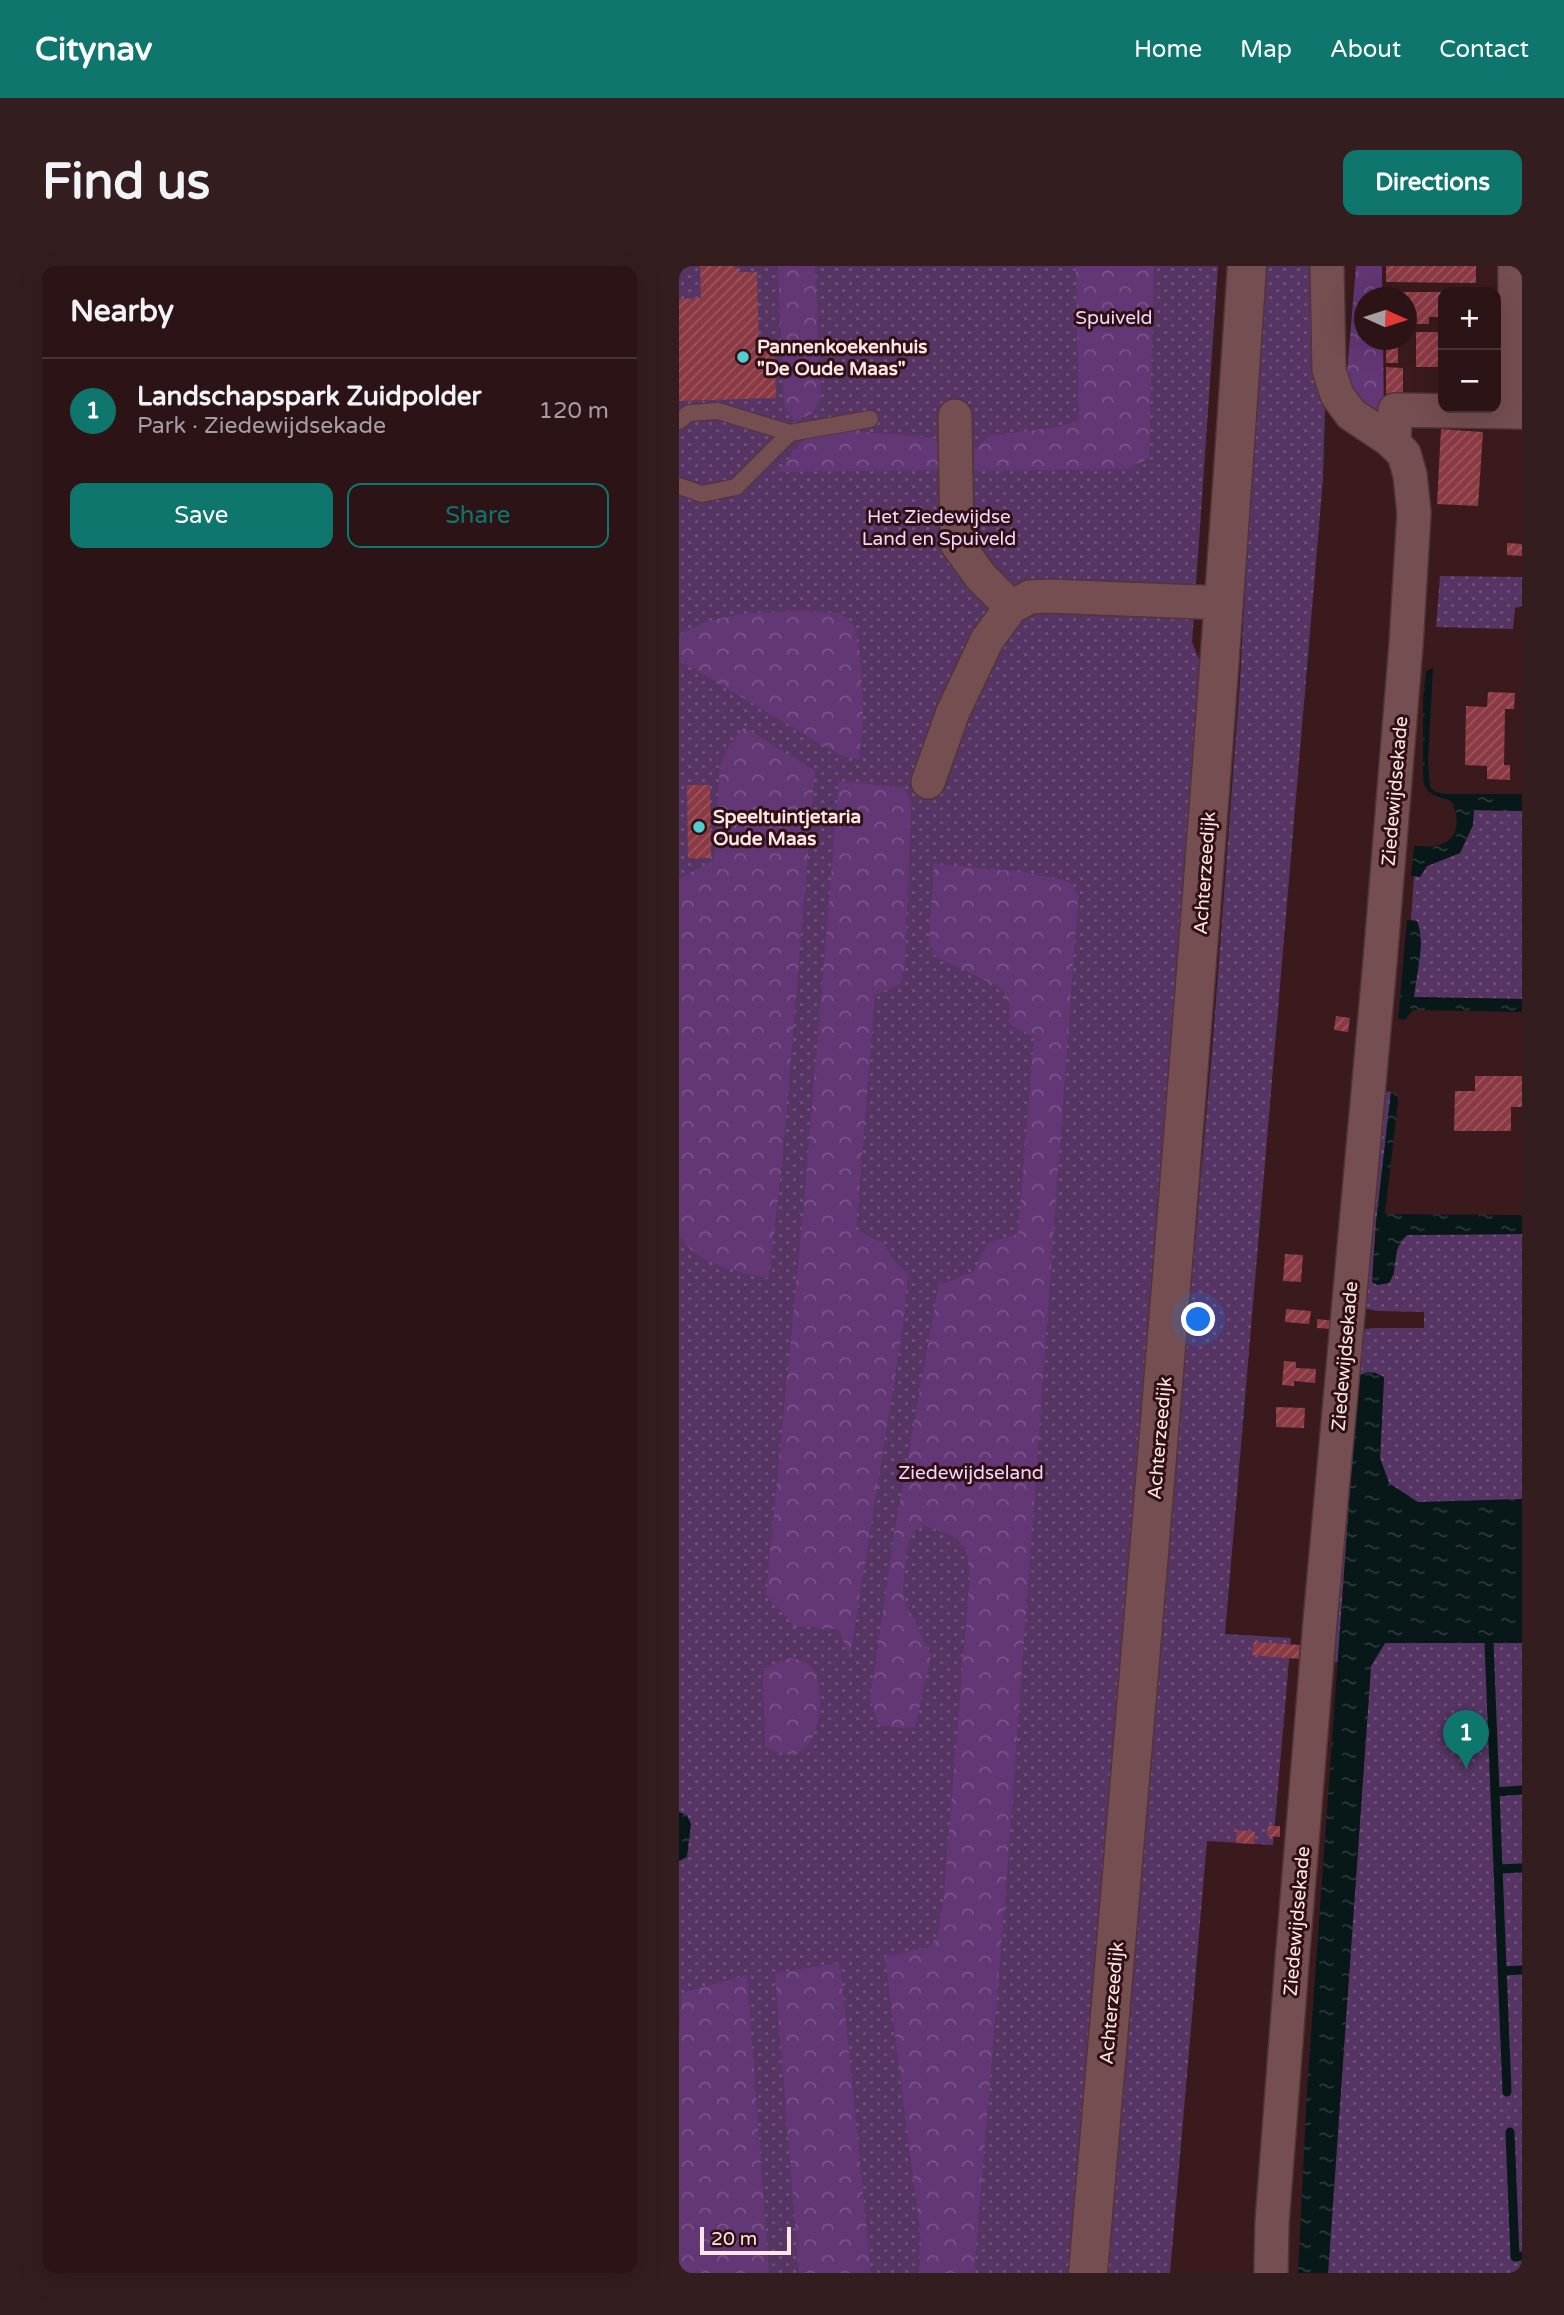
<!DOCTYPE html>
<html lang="en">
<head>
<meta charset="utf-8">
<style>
  body { margin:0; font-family:"Varela Round",sans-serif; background:#341d1f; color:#f1f3f6 }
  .controls { position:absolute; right:21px; top:21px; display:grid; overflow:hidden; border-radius:14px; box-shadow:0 7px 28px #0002 }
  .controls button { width:63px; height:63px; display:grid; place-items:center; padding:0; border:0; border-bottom:2px solid #483335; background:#2c1416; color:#f1f3f6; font:35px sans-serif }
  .compass { position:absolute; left:675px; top:21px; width:63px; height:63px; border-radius:50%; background:#2c1416; box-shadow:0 7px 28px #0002; rotate:93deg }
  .scale { position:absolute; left:21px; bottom:18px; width:91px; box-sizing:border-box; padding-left:7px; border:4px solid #fde5e6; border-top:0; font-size:19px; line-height:24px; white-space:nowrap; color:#fde5e6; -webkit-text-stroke:5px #301014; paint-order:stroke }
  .you { position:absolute; left:520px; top:1054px; width:24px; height:24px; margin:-18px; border:5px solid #fff; border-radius:50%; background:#1a73e8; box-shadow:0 0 0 10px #1a73e833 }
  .badge { display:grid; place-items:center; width:46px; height:46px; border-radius:50%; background:#0f766e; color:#fff; font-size:23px; font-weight:700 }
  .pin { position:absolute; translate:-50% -58px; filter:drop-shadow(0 2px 4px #0008) }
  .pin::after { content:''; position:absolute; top:37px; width:24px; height:21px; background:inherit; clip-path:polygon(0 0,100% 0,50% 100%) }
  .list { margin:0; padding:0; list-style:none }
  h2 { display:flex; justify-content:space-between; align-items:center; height:91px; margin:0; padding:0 28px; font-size:30px }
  h2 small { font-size:23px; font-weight:400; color:#a69ea1 }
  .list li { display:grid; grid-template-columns:46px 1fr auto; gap:21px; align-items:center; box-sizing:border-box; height:105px; padding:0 28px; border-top:2px solid #483335 }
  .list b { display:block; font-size:26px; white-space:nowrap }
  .list p { margin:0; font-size:23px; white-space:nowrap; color:#a69ea1 }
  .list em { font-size:23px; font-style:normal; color:#a69ea1 }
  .actions { display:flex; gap:14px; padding:21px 28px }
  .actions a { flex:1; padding:16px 0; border:2px solid #0f766e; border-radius:14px; text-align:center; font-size:24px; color:#0f766e }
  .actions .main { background:#0f766e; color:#fff }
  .map { position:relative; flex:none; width:843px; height:2007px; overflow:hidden; border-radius:14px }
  header { display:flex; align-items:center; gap:42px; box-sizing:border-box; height:98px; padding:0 35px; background:#0f766e; color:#fff }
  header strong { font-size:33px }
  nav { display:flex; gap:38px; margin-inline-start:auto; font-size:24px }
  .intro { display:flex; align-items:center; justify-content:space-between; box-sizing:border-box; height:168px; padding:0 42px }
  h1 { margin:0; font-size:49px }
  .button { padding:18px 32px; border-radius:14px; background:#0f766e; color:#fff; font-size:24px; font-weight:700 }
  main { display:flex; gap:42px; padding:0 42px }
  aside { flex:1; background:#2c1416; border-radius:14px; box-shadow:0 7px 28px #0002 }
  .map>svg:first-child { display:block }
</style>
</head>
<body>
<header>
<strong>Citynav</strong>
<nav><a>Home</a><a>Map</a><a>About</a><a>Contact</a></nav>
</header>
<div class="intro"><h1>Find us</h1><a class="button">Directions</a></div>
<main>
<aside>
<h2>Nearby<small></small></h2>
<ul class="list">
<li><span class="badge">1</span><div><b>Landschapspark Zuidpolder</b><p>Park · Ziedewijdsekade</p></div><em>120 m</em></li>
</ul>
<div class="actions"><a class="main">Save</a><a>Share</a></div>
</aside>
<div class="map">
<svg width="843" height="2007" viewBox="0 0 843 2007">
  <defs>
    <pattern id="green-dots" width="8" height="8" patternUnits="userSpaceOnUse" patternTransform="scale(1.75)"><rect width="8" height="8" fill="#563564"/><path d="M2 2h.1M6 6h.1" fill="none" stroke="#6f527a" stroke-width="1.8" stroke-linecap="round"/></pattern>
    <pattern id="forest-crowns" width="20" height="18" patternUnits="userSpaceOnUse" patternTransform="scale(1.75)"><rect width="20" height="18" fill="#633775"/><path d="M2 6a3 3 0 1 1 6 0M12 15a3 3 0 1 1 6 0" fill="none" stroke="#7a5489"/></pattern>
    <pattern id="water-ripples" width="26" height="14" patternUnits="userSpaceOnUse" patternTransform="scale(1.75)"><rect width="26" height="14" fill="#081818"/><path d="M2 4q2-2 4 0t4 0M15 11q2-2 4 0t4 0" fill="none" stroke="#2d393a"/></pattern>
    <pattern id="building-hatch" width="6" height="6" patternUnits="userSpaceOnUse" patternTransform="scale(1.75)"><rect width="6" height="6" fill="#8b3a44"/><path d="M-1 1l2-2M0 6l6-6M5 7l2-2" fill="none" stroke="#9c565f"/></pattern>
  </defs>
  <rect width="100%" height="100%" fill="#3a1a1d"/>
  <g fill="url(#green-dots)">
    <polygon points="0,0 539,0 513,376 525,405 401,2007 0,2007"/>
    <polygon points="584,0 635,0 637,117 646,143 644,213 546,1368 612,1372 594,1579 528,1575 491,2007 424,2007 534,774 561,415"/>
    <polygon points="761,310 843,311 843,340 836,342 834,363 757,361"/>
    <polygon points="794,544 843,545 843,733 735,731 742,677 738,655 732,654 735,610 741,610 748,600 781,587 794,559"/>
    <path d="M704,825L712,826L697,957L693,1016L715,1009C716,993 716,980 728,969L843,968V2007H649L692,1400L706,1377L735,1376L710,1217L701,1192L705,1112L660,1396H648L674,1073L687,1063L694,1062H745V1046L697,1045L685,1042Z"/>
  </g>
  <g fill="url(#forest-crowns)">
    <polygon points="99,0 136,0 142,133 133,147 117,156 105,140"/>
    <polygon points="397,0 475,0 470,192 448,203 295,205 294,185 310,170 380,161 400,155"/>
    <polygon points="677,0 703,0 703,31 685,32 685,74 704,74 705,158 675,130 668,106"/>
    <polygon points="172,165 255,172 266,187 267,204 99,206 120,179 134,167"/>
    <polygon points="129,345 161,347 176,361 182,395 184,451 180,494 161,489 0,394 0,369 29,355 67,347"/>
    <path d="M65,461L136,505L103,897L90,1012C62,1007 14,997 0,969V613L35,594L41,500L50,481Z"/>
    <polygon points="160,515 225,522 232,536 226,700 221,718 196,729 177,964 204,977 217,997 229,1008 224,1061 171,1390 159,1363 115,1360 87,1329 124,948"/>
    <path d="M255,598L346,606L391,616L399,630L326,1634L295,2007H240L242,1973L206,1691L251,1681L259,1669L265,1629L291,1308C287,1268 280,1274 246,1259L237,1264L229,1276L224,1318L225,1334L252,1389L236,1461L223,1462L200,1459L191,1435L215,1269L260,1017H266L294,1006L309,977L339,968L355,771L330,758L331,738L322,722L256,690L250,677Z"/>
    <path d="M112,1392C121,1394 130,1396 135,1405C146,1423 142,1479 119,1487C109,1491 96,1485 86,1481L84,1405L96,1397Z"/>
    <polygon points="161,1697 192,2007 120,2007 96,1707"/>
    <polygon points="68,1709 90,2007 0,2007 0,1770 3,1727"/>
  </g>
  <g fill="url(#water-ripples)">
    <path d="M754,402L749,495L751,521L757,526L765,528H843V545L795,544L794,559L781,587L748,600L741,611L732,610L735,580C745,580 756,582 765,577C781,570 780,548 772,535C758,530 746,529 744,513V435L747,405Z"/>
    <path d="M728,654L738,655C747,677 737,708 735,731L843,733V746L734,744L726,754L719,753Z"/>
    <path d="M712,826L718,828L719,836L706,948L843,949V968L728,969C711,984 721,1000 710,1017L698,1019L693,1016L697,957Z"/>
    <polygon points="689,1106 697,1107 705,1111 701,1192 710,1217 739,1236 843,1233 843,1377 706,1377 692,1400 649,2007 619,2007 628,1824 679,1110"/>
    <polygon points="0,1546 8,1549 12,1558 8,1591 0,1595"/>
  </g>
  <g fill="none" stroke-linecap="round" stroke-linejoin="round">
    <g stroke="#081818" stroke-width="9">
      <polyline points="810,1377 828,1826"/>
      <polyline points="816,1526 843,1524"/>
      <polyline points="819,1603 843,1602"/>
      <polyline points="823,1705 843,1704"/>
      <polyline points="831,1866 836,1991 843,1990"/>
    </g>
  </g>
  <g fill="url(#building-hatch)">
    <polygon points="21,0 56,0 56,2 60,2 60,6 78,6 80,84 95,83 97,132 0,135 0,33 22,32"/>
    <polygon points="707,0 797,0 797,17 707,16"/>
    <polygon points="719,26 764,26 764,51 750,51 750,58 732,58 732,50 727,50 727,32 719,32"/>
    <rect x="737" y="66" width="27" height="35"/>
    <rect x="707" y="74" width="12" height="23"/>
    <polygon points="707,101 724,102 724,129 707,128"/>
    <polygon points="762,163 804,166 799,240 758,238"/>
    <polygon points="828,277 843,278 843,290 828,289"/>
    <polygon points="809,426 836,427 835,443 826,443 825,499 831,499 831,514 808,513 808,500 786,499 787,440 808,441"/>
    <polygon points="8,519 31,519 32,592 9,592"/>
    <polygon points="657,750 671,752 669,766 655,764"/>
    <polygon points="796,810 843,810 843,841 832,841 832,865 775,865 776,825 796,825"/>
    <polygon points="606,988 624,989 622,1016 604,1015"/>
    <polygon points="607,1043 632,1045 630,1058 606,1056"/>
    <polygon points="638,1053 655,1055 655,1063 638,1062"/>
    <polygon points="605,1095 617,1096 617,1102 637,1103 636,1117 615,1115 615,1120 603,1119"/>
    <polygon points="597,1141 626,1142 625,1162 597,1161"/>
    <polygon points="575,1376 621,1379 620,1393 573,1389"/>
    <polygon points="589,1560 601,1560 601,1571 588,1570"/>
    <polygon points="558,1564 576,1566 575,1578 557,1577"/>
  </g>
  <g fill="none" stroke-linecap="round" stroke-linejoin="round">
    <g stroke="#513538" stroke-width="18">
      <g id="service">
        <polyline points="0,155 10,147 39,145 111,167 191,153"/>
        <polyline points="0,220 23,228 57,221 111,167"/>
      </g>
    </g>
    <g stroke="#513538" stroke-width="36">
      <g id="minor">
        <polyline points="836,0 836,145"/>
        <polyline points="276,150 278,278 302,311 332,341"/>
        <polyline points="715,178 716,144 843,146"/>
        <polyline points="249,516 274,446 308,374 332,341 351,331 369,330 546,337"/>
        <polyline points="592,2007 593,1957 613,1696 641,1356 701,696 727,379 735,247 731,209 725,188 711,174 672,148 658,129 650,104 648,0"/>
      </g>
    </g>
    <g stroke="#513538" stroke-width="41">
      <path id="secondary" d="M409,2007C466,1338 524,670 568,0"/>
    </g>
    <use href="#service" stroke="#754e51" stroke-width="16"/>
    <use href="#minor" stroke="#754e51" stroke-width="33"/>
    <use href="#secondary" stroke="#754e51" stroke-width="38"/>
  </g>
  <g fill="#52cdcd" stroke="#301014" stroke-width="2.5">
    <circle cx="64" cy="91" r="7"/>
    <circle cx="20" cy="561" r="7"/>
  </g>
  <g text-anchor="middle" stroke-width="6" stroke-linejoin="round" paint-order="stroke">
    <g font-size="19" fill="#efd6fb" stroke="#301014">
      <text x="435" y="58">Spuiveld</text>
      <text x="260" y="257">Het Ziedewijdse<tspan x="260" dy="22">Land en Spuiveld</tspan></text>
      <text x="292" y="1213">Ziedewijdseland</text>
    </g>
    <g font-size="19" font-weight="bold" fill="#fde5e6" stroke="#301014" text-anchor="start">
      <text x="78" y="87">Pannenkoekenhuis<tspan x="78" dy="22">"De Oude Maas"</tspan></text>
      <text x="34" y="557">Speeltuintjetaria<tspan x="34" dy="22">Oude Maas</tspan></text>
    </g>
    <g font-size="19" fill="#fde5e6" stroke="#301014">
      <text transform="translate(715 525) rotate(-85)" y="7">Ziedewijdsekade</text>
      <text transform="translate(525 607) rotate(-86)" y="7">Achterzeedijk</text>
      <text transform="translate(665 1090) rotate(-85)" y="7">Ziedewijdsekade</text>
      <text transform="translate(480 1172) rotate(-85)" y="7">Achterzeedijk</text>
      <text transform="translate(617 1655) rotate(-85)" y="7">Ziedewijdsekade</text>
      <text transform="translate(432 1737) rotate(-85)" y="7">Achterzeedijk</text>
    </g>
  </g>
</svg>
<div class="controls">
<button>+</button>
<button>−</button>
</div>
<svg class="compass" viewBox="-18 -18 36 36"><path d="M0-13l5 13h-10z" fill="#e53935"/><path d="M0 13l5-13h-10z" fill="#a69ea1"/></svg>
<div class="scale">20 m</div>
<div class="you"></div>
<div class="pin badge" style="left:787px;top:1502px">1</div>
</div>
</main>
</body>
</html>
